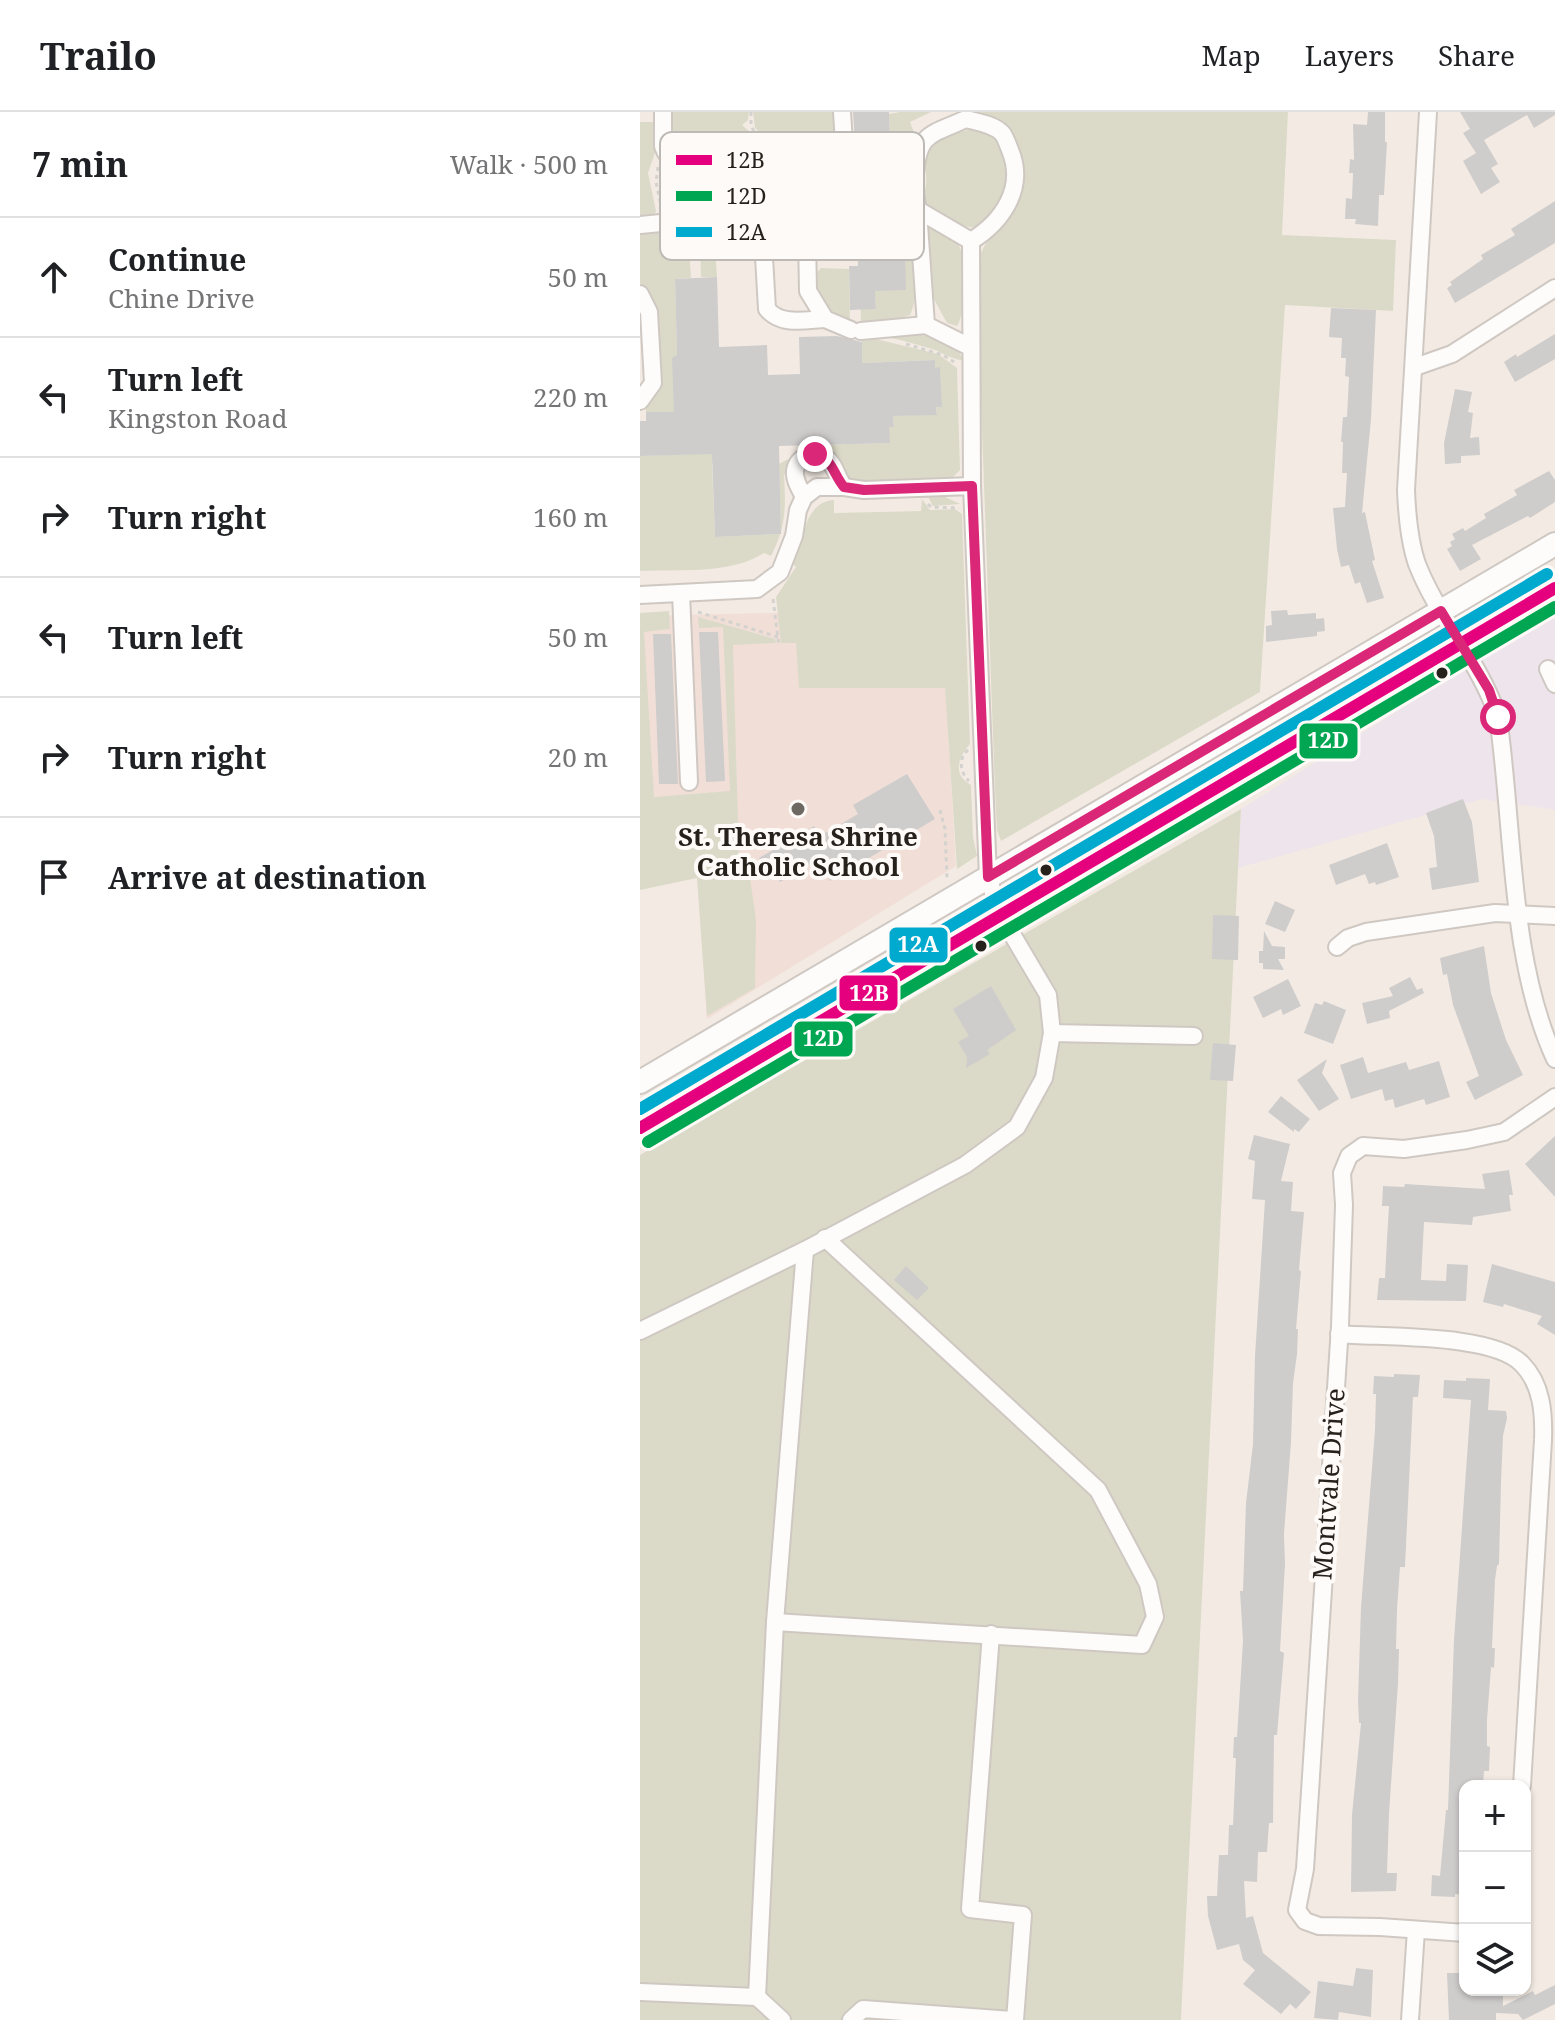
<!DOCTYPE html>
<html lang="en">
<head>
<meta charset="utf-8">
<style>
  body { margin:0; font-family:"Noto Serif",serif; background:#f6f6f6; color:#202124 }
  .controls { position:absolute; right:24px; bottom:24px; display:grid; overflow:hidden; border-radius:16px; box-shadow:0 2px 6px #0004 }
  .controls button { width:72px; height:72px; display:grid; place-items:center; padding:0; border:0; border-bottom:2px solid #e0e0e0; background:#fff; color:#202124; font:40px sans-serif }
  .stop { position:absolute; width:24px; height:24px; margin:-18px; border:6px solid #db2777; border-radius:50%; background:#fff }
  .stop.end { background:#db2777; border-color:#fff; box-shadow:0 2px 8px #0008 }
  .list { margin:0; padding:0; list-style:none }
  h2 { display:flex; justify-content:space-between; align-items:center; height:104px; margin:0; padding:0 32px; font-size:34px }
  h2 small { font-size:26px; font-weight:400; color:#757577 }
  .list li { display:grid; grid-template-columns:52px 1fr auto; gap:24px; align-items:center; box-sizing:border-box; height:120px; padding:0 32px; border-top:2px solid #e0e0e0 }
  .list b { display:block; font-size:30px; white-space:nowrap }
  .list p { margin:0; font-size:26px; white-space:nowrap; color:#757577 }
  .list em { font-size:26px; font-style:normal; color:#757577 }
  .icon { flex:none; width:44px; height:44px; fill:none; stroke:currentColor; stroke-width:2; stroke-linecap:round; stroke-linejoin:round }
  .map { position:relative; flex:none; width:915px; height:1908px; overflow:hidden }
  header { display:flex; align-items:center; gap:48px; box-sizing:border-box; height:112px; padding:0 40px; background:#fff; border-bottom:2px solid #e0e0e0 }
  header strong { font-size:38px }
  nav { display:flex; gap:44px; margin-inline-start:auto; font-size:28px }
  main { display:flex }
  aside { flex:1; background:#fff }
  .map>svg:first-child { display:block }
</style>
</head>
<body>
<header>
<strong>Trailo</strong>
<nav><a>Map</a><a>Layers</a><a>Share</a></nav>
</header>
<main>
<aside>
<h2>7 min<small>Walk · 500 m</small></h2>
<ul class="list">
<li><svg class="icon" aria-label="ahead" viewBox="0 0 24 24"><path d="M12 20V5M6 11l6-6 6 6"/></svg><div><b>Continue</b><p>Chine Drive</p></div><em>50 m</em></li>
<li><svg class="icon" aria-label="left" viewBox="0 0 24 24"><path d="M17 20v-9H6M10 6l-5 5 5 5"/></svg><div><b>Turn left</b><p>Kingston Road</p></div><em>220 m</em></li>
<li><svg class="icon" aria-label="right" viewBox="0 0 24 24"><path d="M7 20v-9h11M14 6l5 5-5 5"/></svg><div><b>Turn right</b></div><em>160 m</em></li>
<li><svg class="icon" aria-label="left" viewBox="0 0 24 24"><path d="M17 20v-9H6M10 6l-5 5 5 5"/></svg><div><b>Turn left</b></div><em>50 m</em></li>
<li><svg class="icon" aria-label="right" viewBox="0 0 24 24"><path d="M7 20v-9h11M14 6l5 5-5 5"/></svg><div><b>Turn right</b></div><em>20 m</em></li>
<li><svg class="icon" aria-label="arrive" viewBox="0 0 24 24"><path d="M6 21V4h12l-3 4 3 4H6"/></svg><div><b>Arrive at destination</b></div></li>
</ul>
</aside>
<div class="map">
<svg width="915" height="1908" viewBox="0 0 915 1908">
  <rect width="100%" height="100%" fill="#f3ebe3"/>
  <polygon fill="#eee4eb" points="915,500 915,698 842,687 598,756 601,697"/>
  <polygon fill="#f1dfd7" points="301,497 316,754 67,907 55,736 0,767 0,504"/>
  <g fill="#dbdac8">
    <polygon points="19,0 109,0 108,8 102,13 111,21 107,25 35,37 25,28"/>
    <polygon points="113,0 196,0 197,15 192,20 123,24 115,16"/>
    <polygon points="260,0 291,0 270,10 275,23 261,53 251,53 249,2"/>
    <polygon points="341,0 648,0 642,123 756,128 753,199 645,193 620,580 361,729 357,718 355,679 336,150 345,133 372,99 378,82 355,9"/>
    <polygon points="0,10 19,10 16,38 8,61 16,99 14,103 0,107"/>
    <path d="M334,17C340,18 347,20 352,23C371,39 371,73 360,94C355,102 345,109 338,116C320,116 292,102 282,87C287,74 289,62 281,50C289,28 312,20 334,17Z"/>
    <path d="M252,90L271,93C273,122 283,177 270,203L264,205L221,212L220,179L236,196L235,183L233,182L254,141Z"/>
    <path d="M288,112C298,118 312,123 319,134C327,148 326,202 317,214L307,211L290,180L286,115Z"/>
    <path d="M0,118C16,117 36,124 49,134L51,166L35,167L37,243L34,300H6L5,291L20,271L14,189L0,171Z"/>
    <polygon points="68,128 75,132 77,165 61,165 60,134 62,130"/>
    <path d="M181,156L209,157L210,211C189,197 177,192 173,165Z"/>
    <path d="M233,222C259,222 313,217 323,248C312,248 304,241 292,237C273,231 253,226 233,222Z"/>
    <path d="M236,227L298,242L317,256L320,358L310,368L219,370L204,363C195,339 196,337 168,336V333L249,331V315H254L253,304L297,302L296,295H301L300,256H295V248L222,251V229Z"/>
    <path d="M80,341L72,352L75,425L141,422L139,352L148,347V359L144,363C146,394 146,416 131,444L124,441C89,463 40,457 0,459V344Z"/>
    <polygon points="287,383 301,383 320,392 293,394"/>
    <path d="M282,387L290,398L315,397L322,402L330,632C319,645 311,662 331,673L333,725L337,744L317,757L305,576H159L156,531H141L136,485L156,455L153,452C164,430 163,390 194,388V401L281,399Z"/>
    <polygon points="29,499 30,517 4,520 14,685 90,679 83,515 59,516 58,505 135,527 136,531 93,533 99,747 110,766 116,808 115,876 67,904 57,766 0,778 0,501"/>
    <polygon points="601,697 541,1908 0,1908 0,1043"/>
  </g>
  <g fill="#cfcccc">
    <polygon points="213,0 249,0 251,53 265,55 265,64 271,71 264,78 265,88 252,90 254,141 265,141 266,178 235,179 236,197 210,198 209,154 218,154 216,102 175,103 175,117 104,116 94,114 93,91 47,93 47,83 28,83 27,80 22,80 21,60 27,59 27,53 46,53 46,48 83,47 83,41 100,38 106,30 114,37 123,37 123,53 155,53 155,48 194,46 199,55 210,56 216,45"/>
    <polygon points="728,0 745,0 745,30 747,30 744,83 739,83 738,114 715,112 716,107 705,107 706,86 712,87 713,61 709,61 710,47 714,48 713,12 727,13"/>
    <polygon points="820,0 915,0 915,3 894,16 887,3 844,28 858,52 851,56 860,70 841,82 823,49 836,41 823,21 830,17"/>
    <polygon points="915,89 915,131 815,191 807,176 812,173 810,170 843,147 841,143 875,123 871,117"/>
    <polygon points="77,165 79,235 127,233 128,263 160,262 159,225 197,224 222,230 222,251 295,248 295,256 300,255 302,295 296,295 297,303 253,304 254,315 249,315 250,331 139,334 141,422 75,425 72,342 0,344 0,309 6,309 6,300 34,300 32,246 37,243 35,167"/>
    <polygon points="691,196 736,198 731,307 722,401 725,400 735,448 732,449 744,486 727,491 720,470 715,472 709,453 701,455 697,437 693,396 705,395 707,361 702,361 703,330 701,330 703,305 707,305 709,265 705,264 706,246 701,246 702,226 689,225"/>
    <polygon points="915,222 915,247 875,270 864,250 876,242 877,245"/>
    <polygon points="815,277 832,280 828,300 833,301 830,326 839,325 840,343 821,344 821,351 805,352 804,331"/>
    <polygon points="909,359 915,368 915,390 890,406 888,404 832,433 841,447 820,459 807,437 812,434 810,430 815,427 812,422 823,416 825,419 846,406 844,402 877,383 874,378"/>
    <polygon points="647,498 648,503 676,501 676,507 684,506 685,519 677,520 677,524 626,530 626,514 632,513 631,499"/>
    <polygon points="59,520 78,520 85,669 66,670"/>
    <polygon points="13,522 31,522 38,672 19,672"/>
    <polygon points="267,662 295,707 190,769 180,753 176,756 173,751 140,770 132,755 126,759 119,746 174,714 180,724 218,702 213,693"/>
    <polygon points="823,687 832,710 839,770 792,778 789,756 797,755 794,724 786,701"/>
    <polygon points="747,731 759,765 736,773 735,770 729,772 725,762 696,773 689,753"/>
    <polygon points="635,789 655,798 645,820 625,812"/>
    <polygon points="573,803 599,804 598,848 572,847"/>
    <polygon points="624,819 632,834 645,835 645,847 638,847 644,858 623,857 623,851 619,851 619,839 623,839"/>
    <polygon points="844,834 851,881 866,928 883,963 835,988 826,970 839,964 813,893 807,862 803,863 800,846"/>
    <polygon points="770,865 777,878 782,876 784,881 749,899 750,906 727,912 722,891 753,884 749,876"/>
    <polygon points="648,867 661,894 643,903 641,897 623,906 613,885"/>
    <polygon points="351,874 376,918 347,938 350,942 326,956 327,945 318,930 329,924 313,897"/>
    <polygon points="684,889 706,898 693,932 664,921 675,891 682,893"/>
    <polygon points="573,931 596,933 593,969 570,968"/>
    <polygon points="723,945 728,961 766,950 769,958 799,949 810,985 786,993 784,987 755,996 753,987 745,989 742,977 711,987 700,953"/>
    <polygon points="687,947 682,961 699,987 679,999 657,968"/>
    <polygon points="641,984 670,1007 659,1020 654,1017 654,1020 628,1000"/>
    <polygon points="614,1023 650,1032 641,1069 653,1070 651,1099 664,1100 659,1158 661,1159 656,1217 658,1217 657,1242 653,1271 651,1330 644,1422 645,1452 640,1539 644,1541 637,1623 634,1623 633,1711 629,1711 627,1740 618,1740 617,1770 604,1769 606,1806 613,1804 623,1841 671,1880 656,1897 650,1892 641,1902 603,1872 615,1858 603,1848 599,1832 577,1838 568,1804 567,1784 577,1784 579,1743 588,1743 589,1713 593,1713 596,1646 593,1646 594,1625 597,1625 603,1529 600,1479 603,1479 606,1391 613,1332 615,1244 625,1088 612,1087 615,1049 608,1047"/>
    <polygon points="915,1024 915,1085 885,1052"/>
    <polygon points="869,1058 873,1083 869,1083 871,1099 833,1105 832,1113 784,1110 781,1168 806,1169 807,1152 828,1153 826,1189 737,1188 739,1166 745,1166 747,1127 749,1094 742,1094 743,1074 764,1075 765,1072 845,1077 842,1062"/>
    <polygon points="852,1152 915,1170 915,1223 897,1212 902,1204 864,1192 863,1195 843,1190"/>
    <polygon points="266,1154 289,1176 277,1188 254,1168"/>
    <polygon points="754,1262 780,1263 778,1285 773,1285 765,1455 760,1455 757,1497 756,1537 759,1537 758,1571 749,1702 747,1761 757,1761 756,1779 711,1780 712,1703 721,1611 719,1611 718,1589 721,1495 735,1318 736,1282 733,1282 734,1264 754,1265"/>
    <polygon points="826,1266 850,1267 848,1298 866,1299 867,1306 863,1324 861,1370 859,1452 857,1454 855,1468 852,1536 855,1536 854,1556 851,1555 847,1608 847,1634 850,1635 849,1659 844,1659 843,1674 825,1674 825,1783 815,1782 815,1785 791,1784 792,1763 800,1764 806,1698 808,1698 814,1528 831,1288 803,1286 804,1268 826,1269"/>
    <polygon points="716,1856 733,1858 731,1905 699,1900 698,1908 674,1906 678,1869 713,1874"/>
    <polygon points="807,1861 825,1861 825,1878 856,1879 856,1883 863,1883 863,1894 893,1879 895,1883 915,1873 915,1892 883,1908 878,1902 856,1901 856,1908 809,1908"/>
  </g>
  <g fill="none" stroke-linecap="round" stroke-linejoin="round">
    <g stroke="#cfc8c2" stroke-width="20">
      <g id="minor">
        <polyline points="23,0 23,34 26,41"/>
        <polyline points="202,0 205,46"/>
        <path d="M788,0L766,378C767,403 769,429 777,452C798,506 840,550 858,605C874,715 869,847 915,947"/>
        <path d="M275,61C279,20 291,23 326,7C337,10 353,12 362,21C365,24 368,33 370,38C386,76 362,110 331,129"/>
        <polyline points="275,81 278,98 331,129 332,374"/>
        <polyline points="278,98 286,213 330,235"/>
        <path d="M0,113L21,111L59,114L78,122L108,128L167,126L168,179L185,207C165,208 141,214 127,197L123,128"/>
        <polyline points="0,182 9,200 13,271 0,289"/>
        <polyline points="185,207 211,218"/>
        <polyline points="221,219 286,213"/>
        <polyline points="775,255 812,242 915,176"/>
        <path d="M164,385C160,377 154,368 155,359C157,344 175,338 186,346C195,352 197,366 204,375"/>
        <polyline points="41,481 49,670"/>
        <polyline points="0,483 117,477 140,460 154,424 158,398 164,385 177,375 204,375 224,378 332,374 348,765 360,802 408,883 412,921 404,966 377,1015 325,1053 165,1138 0,1219"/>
        <polyline points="908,557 915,572"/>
        <polyline points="697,835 708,826 726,820 855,801 915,804"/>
        <polyline points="412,921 554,924"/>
        <path d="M699,1222C742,1226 853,1221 882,1252C902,1272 904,1302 903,1328L882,1674"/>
        <polyline points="135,1510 502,1533 515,1505 508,1472 458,1378 185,1126"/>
        <polyline points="351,1522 330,1797 383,1803 375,1908"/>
        <polyline points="825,1821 740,1815 679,1814 665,1809 657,1798 665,1757 700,1214 704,1093 702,1061 709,1044 723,1034 764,1037 827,1028 864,1020 915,985"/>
        <polyline points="0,1880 117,1885 142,1908"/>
        <polyline points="117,1885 135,1510 165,1138"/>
        <polyline points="211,1908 223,1897 372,1908"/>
        <polyline points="770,1908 776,1818"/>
      </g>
    </g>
    <g stroke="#cfc8c2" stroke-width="26">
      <g id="major">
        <polyline points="0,970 915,432"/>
        <polyline points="0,1016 915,476"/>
      </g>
    </g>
    <g stroke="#d4d2cf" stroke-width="3" stroke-dasharray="4 4" stroke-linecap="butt">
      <polyline points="111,0 111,12 116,26"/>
      <polyline points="40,38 108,26 188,22"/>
      <polyline points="18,55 16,70 21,94"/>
      <polyline points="266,232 303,243 314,250"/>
      <polyline points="288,392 291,395 319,396"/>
      <polyline points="133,487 139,534"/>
      <polyline points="58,500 138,525"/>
      <path d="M328,638C318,646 320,661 329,669"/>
      <polyline points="300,698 305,717 307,767"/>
    </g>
    <use href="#minor" stroke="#fdfcfb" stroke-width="16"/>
    <use href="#major" stroke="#fdfcfb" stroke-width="22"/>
    <g stroke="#fdfaf7" stroke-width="18">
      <polyline id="bus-1" points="0,1016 915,476"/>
    </g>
    <g stroke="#fdfaf7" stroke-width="18">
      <polyline id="bus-2" points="8,1030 915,495"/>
    </g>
    <g stroke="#fdfaf7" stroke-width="18">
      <polyline id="bus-3" points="0,997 907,462"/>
    </g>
    <use href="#bus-1" stroke="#e5007d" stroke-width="12"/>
    <use href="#bus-2" stroke="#00a651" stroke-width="12"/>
    <use href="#bus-3" stroke="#00a9ce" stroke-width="12"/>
  </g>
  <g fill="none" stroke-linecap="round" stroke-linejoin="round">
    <path stroke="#db2777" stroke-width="10" d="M175,342C193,347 193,362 204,375L224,378L332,374L348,765L801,499L849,578L858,605"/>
  </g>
  <g fill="#27211c" stroke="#fdfaf7" stroke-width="3">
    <circle cx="802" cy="561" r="7"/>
    <circle cx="406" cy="758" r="7"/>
    <circle cx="341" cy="834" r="7"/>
  </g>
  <circle fill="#6e6862" stroke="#fdfaf7" stroke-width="3" cx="158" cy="697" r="8"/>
  <g text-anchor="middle" stroke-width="8" stroke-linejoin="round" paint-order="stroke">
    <g font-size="26" font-weight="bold" fill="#27211c" stroke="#fdfaf7">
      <text x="158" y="734">St. Theresa Shrine<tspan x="158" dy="30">Catholic School</tspan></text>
    </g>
    <g font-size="26" fill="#27211c" stroke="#fdfaf7">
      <text transform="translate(689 1372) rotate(-86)" y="9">Montvale Drive</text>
    </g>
  </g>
  <rect x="20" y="20" width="264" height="128" rx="12" fill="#fdfaf7" stroke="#bdb9b5" stroke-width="2"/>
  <rect x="36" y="43" width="36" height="10" fill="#e5007d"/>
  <rect x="36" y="79" width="36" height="10" fill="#00a651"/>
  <rect x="36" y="115" width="36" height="10" fill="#00a9ce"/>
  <g font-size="22" fill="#27211c">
    <text x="86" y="56">12B</text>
    <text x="86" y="92">12D</text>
    <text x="86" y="128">12A</text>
  </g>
  <g stroke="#fdfaf7" stroke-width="3">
    <rect x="658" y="610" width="61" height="38" rx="8" fill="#00a651"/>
    <rect x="248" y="814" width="61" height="38" rx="8" fill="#00a9ce"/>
    <rect x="198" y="862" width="61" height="38" rx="8" fill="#e5007d"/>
    <rect x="153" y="908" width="61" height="38" rx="8" fill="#00a651"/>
  </g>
  <g font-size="22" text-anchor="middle" font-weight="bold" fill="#fff">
    <text x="688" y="636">12D</text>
    <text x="278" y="840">12A</text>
    <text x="229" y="889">12B</text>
    <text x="183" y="934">12D</text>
  </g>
</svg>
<div class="controls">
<button>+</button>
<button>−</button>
<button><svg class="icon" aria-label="layers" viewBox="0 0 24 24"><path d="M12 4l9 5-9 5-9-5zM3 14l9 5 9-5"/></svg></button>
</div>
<div class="stop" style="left:858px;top:605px"></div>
<div class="stop end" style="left:175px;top:342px"></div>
</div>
</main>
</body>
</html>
